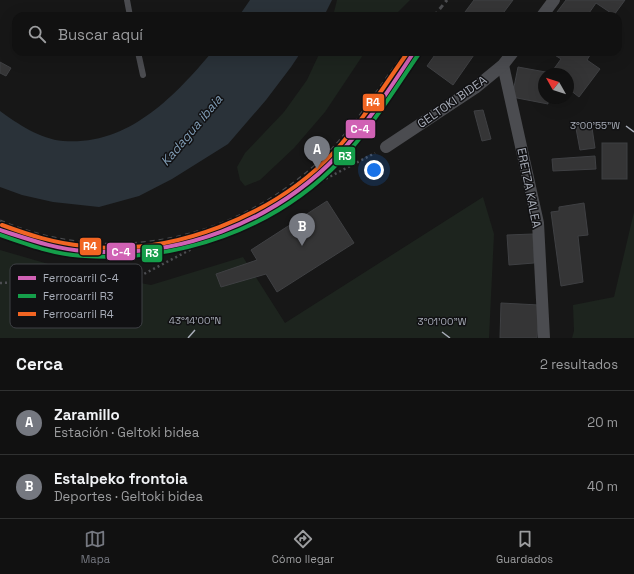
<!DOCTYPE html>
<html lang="es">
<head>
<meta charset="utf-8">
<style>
  body { margin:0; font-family:"Space Grotesk",sans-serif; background:#1e1f1f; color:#f1f3f6 }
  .compass { position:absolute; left:538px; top:68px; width:36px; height:36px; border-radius:50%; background:#111; box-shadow:0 4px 16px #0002; rotate:309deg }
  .you { position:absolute; left:374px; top:170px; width:14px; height:14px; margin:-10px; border:3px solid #fff; border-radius:50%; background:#1a73e8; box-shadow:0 0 0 6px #1a73e833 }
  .badge { display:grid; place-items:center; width:26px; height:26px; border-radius:50%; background:#757880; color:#fff; font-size:13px; font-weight:700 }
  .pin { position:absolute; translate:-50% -33px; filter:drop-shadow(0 1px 2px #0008) }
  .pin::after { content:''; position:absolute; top:21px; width:14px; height:12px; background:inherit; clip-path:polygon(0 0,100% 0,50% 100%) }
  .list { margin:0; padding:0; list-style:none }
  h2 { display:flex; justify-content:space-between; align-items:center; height:52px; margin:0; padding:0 16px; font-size:17px }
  h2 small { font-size:13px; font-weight:400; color:#9c9d9f }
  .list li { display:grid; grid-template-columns:26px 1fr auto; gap:12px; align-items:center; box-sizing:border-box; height:64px; padding:0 16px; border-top:1px solid #303131 }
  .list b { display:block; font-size:15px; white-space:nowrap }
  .list p { margin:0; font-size:13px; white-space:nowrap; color:#9c9d9f }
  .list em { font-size:13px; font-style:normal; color:#9c9d9f }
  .icon { flex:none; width:22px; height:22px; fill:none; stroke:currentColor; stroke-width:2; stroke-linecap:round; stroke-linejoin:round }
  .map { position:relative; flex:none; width:634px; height:338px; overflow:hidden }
  .search { position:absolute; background:#111; box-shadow:0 4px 16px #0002; left:12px; right:12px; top:12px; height:44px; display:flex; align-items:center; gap:10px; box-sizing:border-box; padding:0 14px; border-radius:12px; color:#9c9d9f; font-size:15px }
  .sheet { height:180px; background:#111 }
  nav { display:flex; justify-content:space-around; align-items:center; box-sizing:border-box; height:56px; border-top:1px solid #303131; background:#111; font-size:11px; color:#9c9d9f }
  nav a { display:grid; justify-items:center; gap:2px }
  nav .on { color:#757880 }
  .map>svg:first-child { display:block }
</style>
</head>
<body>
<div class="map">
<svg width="634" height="338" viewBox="0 0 634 338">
  <rect width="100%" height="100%" fill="#171717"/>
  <g fill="#1d241e">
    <polygon points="337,0 410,0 394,16 333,16"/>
    <polygon points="320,52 365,52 325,112 294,148 260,180 245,186 240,180 237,167 245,153 284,112 307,80"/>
    <polygon points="483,197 494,234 489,338 0,338 0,250 69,270 151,285 243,257 285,323"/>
    <polygon points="634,212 634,338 572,338 574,331 573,305 614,297"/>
  </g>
  <g fill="#2a3239">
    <polygon points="250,0 332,0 324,16 239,16"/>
    <path d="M212,52H301L291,67L266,100L228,144L172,179L139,196L99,207L53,202L22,195L0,187V111C18,124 40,139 63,141C128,146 174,97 212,52Z"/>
  </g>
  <g fill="#353536" stroke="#3f4043">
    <polygon points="474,0 513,0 501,16 462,16"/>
    <polygon points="566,0 625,0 614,15 596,3 587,16 554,16"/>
    <polygon points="437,52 476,52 453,85 427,66"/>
    <polygon points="550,52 592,52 587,60 600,69 579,97 570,90 570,96 568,96 568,74 544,74 544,98 559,98 548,100 548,104 512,97 518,67 551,73 561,59"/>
    <polygon points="0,62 11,68 6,76 0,73"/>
    <polygon points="483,110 491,139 482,141 474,111"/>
    <polygon points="591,121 595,148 580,150 575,123"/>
    <rect x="602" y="143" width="25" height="36"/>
    <polygon points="595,156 596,169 553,171 552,159"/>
    <polygon points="327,201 354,243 277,292 266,274 221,287 216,274 257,260 251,250"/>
    <polygon points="584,203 588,235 578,236 583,282 561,286 551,212 559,211 559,207"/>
    <polygon points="533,234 534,263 509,265 507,235"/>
    <polygon points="501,303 539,305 537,338 500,338"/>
  </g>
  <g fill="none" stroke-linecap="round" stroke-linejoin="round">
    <polyline stroke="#4d4e52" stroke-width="2.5" stroke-dasharray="2 3" stroke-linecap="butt" points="0,283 140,276 375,153"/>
    <g stroke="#4b4c50" stroke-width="6">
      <polyline points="127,0 130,16"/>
      <polyline points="138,52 143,75"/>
    </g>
    <g stroke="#4b4c50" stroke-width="12">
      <polyline points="542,16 554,0"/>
      <polyline points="503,65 538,223 544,338"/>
      <polyline points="386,147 475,88 503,65 513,52"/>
    </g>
    <g stroke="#4b4c4f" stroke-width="3" stroke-dasharray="5 4" stroke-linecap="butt">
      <polyline points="434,16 447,0"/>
      <path d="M0,221C108,267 229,243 316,165C352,133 377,90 406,52"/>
    </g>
    <g stroke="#111113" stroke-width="7">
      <path id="rail-1" d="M0,230C28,239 55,249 85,251C177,259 273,223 337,156C367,125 390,88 414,52"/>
    </g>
    <g stroke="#111113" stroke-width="7">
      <path id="rail-2" d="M0,235C28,245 56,255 85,256C179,262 275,229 341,160C371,128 394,90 418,55"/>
    </g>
    <g stroke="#111113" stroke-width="7">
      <path id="rail-3" d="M2,225C29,235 54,243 84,246C171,257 274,216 334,152C362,122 384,86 408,52"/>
    </g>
    <use href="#rail-1" stroke="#d061b4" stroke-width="4"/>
    <use href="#rail-2" stroke="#159e4a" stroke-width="4"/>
    <use href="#rail-3" stroke="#f26522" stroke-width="4"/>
  </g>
  <path fill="none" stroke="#a8adb8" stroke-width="1.5" d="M626,126L634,132M442,332L450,338M188,338L195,330"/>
  <g text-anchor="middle" stroke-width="3" stroke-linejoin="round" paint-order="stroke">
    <g font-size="12" fill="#a8adb8" stroke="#111113">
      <text transform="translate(452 102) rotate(-35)" y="4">GELTOKI BIDEA</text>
      <text transform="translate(529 188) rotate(79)" y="4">ERETZA KALEA</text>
    </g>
    <g font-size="13" font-style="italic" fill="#7f9bb3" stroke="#111113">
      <text transform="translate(191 130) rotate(-50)" y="5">Kadagua ibaia</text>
    </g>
  </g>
  <rect x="10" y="264" width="132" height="64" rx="6" fill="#111113" stroke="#3e4045" stroke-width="1"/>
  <rect x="18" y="276" width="18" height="4" fill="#d061b4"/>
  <rect x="18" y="294" width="18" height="4" fill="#159e4a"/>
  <rect x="18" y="312" width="18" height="4" fill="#f26522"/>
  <g font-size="11" fill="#a8adb8">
    <text x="43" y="282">Ferrocarril C-4</text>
    <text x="43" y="300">Ferrocarril R3</text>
    <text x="43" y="318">Ferrocarril R4</text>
  </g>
  <g font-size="10" text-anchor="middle" fill="#a8adb8" stroke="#111113" stroke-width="3" stroke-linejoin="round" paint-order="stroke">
    <text x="595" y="129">3°00'55"W</text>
    <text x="195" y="324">43°14'00"N</text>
    <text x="442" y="325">3°01'00"W</text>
  </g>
  <g stroke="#111113" stroke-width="1.5">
    <rect x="362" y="93" width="23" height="19" rx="4" fill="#f26522"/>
    <rect x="345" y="119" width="31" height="20" rx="4" fill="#d061b4"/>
    <rect x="333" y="146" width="23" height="20" rx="4" fill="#159e4a"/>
    <rect x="79" y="237" width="23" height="19" rx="4" fill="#f26522"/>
    <rect x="106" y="242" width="30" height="19" rx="4" fill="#d061b4"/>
    <rect x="141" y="244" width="22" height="19" rx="4" fill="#159e4a"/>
  </g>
  <g font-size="11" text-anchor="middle" font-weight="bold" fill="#fff">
    <text x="373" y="106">R4</text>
    <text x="360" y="133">C-4</text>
    <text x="345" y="160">R3</text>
    <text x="90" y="250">R4</text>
    <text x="121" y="256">C-4</text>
    <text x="152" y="257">R3</text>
  </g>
</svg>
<svg class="compass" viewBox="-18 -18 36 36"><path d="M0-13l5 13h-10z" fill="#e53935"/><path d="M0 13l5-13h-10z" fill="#9c9d9f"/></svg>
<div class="you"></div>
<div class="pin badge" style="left:317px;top:169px">A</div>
<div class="pin badge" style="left:302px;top:246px">B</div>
<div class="search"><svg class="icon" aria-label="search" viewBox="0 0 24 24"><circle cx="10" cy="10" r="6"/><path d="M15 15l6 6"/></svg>Buscar aquí</div>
</div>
<section class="sheet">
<h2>Cerca<small>2 resultados</small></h2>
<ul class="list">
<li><span class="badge">A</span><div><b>Zaramillo</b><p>Estación · Geltoki bidea</p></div><em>20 m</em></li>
<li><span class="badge">B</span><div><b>Estalpeko frontoia</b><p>Deportes · Geltoki bidea</p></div><em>40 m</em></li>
</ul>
</section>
<nav>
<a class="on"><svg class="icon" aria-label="map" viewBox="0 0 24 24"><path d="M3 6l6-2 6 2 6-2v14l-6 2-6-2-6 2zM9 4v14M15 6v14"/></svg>Mapa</a>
<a><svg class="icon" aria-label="directions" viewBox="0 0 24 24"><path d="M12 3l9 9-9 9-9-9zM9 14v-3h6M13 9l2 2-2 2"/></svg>Cómo llegar</a>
<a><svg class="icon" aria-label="saved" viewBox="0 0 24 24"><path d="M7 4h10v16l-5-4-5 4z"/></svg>Guardados</a>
</nav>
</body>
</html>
